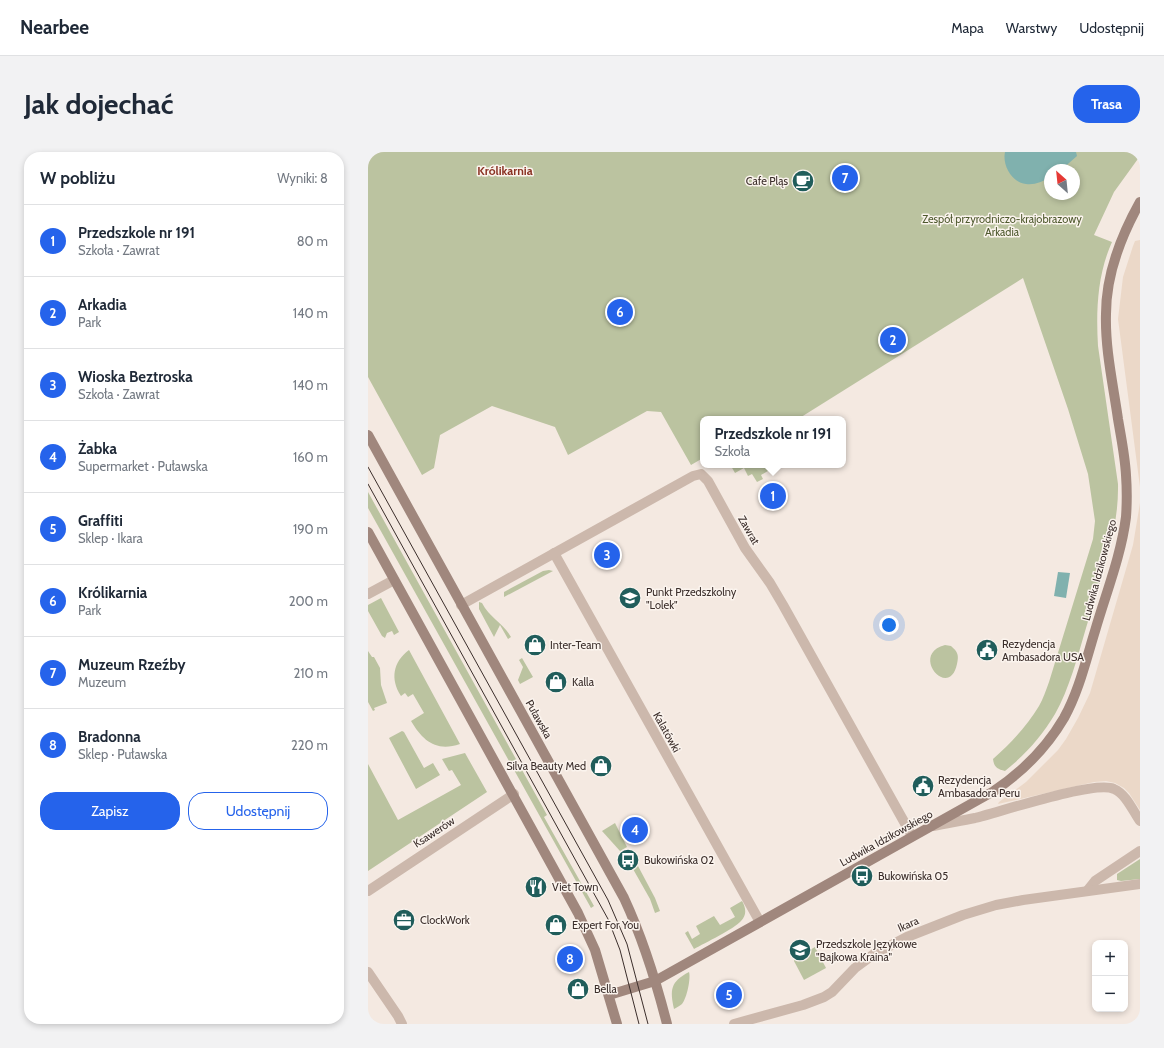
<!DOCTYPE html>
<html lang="pl">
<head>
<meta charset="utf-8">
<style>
  body { margin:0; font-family:Cabin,sans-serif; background:#f2f2f3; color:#1f2937 }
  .controls { position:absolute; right:12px; bottom:12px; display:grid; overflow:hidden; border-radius:8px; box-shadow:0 2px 6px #0003 }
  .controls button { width:36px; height:36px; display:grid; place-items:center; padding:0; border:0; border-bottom:1px solid #e0e1e3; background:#fff; color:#1f2937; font:20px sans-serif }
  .compass { position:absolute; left:676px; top:12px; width:36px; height:36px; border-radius:50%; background:#fff; box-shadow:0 2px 6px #0003; rotate:333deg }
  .you { position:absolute; left:521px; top:473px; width:14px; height:14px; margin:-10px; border:3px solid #fff; border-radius:50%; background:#1a73e8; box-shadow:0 0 0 6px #1a73e833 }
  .badge { display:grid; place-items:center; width:26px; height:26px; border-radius:50%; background:#2563eb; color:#fff; font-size:13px; font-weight:700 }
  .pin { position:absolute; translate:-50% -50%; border:2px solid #fff; box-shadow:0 1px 4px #0006 }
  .popup { position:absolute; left:332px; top:264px; width:146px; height:52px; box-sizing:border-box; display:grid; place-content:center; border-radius:8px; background:#fff; filter:drop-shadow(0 1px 3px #0005); font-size:13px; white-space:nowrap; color:#747a83 }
  .popup b { font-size:15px; color:#1f2937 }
  .popup::after { content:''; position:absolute; left:50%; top:100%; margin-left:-8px; border:8px solid transparent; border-top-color:#fff }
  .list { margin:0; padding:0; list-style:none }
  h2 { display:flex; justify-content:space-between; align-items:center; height:52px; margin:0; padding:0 16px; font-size:17px }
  h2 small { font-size:13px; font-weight:400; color:#747a83 }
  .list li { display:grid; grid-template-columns:26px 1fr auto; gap:12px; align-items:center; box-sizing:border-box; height:72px; padding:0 16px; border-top:1px solid #e0e1e3 }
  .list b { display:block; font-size:15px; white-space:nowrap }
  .list p { margin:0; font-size:13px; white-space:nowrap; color:#747a83 }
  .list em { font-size:13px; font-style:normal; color:#747a83 }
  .actions { display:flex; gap:8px; padding:12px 16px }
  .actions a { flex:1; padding:9px 0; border:1px solid #2563eb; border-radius:16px; text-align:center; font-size:14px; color:#2563eb }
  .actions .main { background:#2563eb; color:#fff }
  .map { position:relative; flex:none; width:772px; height:872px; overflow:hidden; border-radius:16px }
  header { display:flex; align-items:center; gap:24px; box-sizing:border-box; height:56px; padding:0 20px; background:#fff; border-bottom:1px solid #e0e1e3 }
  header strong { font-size:19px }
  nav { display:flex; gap:22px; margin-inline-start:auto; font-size:14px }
  .intro { display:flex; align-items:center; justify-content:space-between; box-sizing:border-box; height:96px; padding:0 24px }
  h1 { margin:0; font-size:28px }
  .button { padding:10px 18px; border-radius:16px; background:#2563eb; color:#fff; font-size:14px; font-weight:700 }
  main { display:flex; gap:24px; padding:0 24px }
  aside { flex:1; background:#fff; border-radius:16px; box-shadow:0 2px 6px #0003 }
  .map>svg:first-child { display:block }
</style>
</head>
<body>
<header>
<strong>Nearbee</strong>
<nav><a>Mapa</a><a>Warstwy</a><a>Udostępnij</a></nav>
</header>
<div class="intro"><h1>Jak dojechać</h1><a class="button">Trasa</a></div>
<main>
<aside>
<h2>W pobliżu<small>Wyniki: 8</small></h2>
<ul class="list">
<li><span class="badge">1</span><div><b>Przedszkole nr 191</b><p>Szkoła · Zawrat</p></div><em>80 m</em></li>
<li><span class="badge">2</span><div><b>Arkadia</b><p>Park</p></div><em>140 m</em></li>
<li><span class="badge">3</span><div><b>Wioska Beztroska</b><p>Szkoła · Zawrat</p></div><em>140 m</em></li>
<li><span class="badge">4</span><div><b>Żabka</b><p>Supermarket · Puławska</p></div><em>160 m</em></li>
<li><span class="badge">5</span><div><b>Graffiti</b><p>Sklep · Ikara</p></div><em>190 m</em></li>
<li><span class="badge">6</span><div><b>Królikarnia</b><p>Park</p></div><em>200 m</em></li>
<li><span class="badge">7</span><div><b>Muzeum Rzeźby</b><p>Muzeum</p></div><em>210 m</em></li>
<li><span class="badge">8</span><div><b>Bradonna</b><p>Sklep · Puławska</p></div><em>220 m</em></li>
</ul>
<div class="actions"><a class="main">Zapisz</a><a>Udostępnij</a></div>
</aside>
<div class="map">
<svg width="772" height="872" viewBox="0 0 772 872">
  <rect width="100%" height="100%" fill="#f4e9e1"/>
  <g fill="#bbc3a0" fill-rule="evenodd">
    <path d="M0,0H772V4L746,40L726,83L744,90C729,123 728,160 730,194L750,332C751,382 732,429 718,476C710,503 701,538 687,562C674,584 657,603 637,619C629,617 626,615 625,607C643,591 659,574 671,554C675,547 678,538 681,530L725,387L727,369L720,322L700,257L655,126L430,267H335V306L323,313L293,260L279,259L200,303L187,275L124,254L72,283L66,316L54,323L0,225ZM682,18H706V42H682Z"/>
    <polygon points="365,313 410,313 393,323 395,327 389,330 384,322 380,324 376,316 367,321 363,314"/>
    <polygon points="0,340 179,663 176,665 226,754 223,756 0,356"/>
    <polygon points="181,418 185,419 136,445 136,440 175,419"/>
    <polygon points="13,446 31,480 26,483 24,479 19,481 17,486 14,484 0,459 0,453"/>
    <path d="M111,450L114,451C121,465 135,471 143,485L140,487L132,473L126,485L111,457Z"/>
    <path d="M577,493L583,494C590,500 591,503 589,512C581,549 541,502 577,493Z"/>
    <path d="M41,498L92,592C68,600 55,589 43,569L56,561L45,542L40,545L37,541L33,544C22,527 25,510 41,498Z"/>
    <polygon points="0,499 4,505 6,505 12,516 13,533 19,551 6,556 7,558 5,559 0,550"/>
    <polygon points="154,506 165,525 152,532 150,528 155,515 151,508"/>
    <polygon points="34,579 36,580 56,616 65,611 72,623 48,637 21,586"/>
    <polygon points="97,601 119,640 0,719 0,612 30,668 93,633 84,618 81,619 74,607"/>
    <polygon points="247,671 259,695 252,699 234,679"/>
    <polygon points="772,707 772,727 753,729 749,728 749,722"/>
    <polygon points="270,714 287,746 292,759 287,761 282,747 265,717"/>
    <path d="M374,749C378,756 379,763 373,769C366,777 337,791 326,797L317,781L320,779L324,787L332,782L328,774L346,764L352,773L367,765L362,756Z"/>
    <polygon points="447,795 458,816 436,828 426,809 426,807"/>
    <path d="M321,820C323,826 319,846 314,852C312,854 309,855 306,857C302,838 302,830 321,820Z"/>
  </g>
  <polygon fill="#ebd8c8" points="772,88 772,658 761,641 756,636 747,631 738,629 726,630 630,652 631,650 658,630 690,598 698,587 710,566 722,541 765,393 772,351 772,335 750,167 755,125 765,94 767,89"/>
  <g fill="#80b1ae">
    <path d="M637,0H708L709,4L693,18H682V25C674,30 667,33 658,32C644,31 634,13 637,0Z"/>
    <polygon points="690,420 702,421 698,446 686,444"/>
  </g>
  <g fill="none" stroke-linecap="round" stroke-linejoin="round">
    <g stroke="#ccb8ac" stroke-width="10">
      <polyline points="186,401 392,770"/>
      <polyline points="0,442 26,428"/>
      <polyline points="93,453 325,324 333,322 340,329 377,396 402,431 415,453 544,684"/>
      <path d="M565,674C579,671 593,669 607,666C632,660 727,628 746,637C758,642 765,659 772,669"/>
      <polyline points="0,739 146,642"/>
      <polyline points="719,739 727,729 772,699"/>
      <polyline points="0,820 30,864 34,872"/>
      <polyline points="366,872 435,853 456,845 464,840 487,816 506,802 539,785 595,763 628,753 655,748 772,732"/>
    </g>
    <g stroke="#a0877d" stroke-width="10">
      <path d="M0,283L256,746C275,787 288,829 299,872"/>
      <polyline points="0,380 210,761 227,798 249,872"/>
      <path d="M241,843L287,829L626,639C654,620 679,595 696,566C711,539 718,508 727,479C738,441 753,404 758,365C759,351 759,337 758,323C757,304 753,285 750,267C745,232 737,197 738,162C738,122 753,84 772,50"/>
    </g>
    <g stroke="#3b2e2b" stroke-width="1">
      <polyline points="0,315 240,748 259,792 280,872"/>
      <polyline points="0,332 240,767 252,798 271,872"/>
    </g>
  </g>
  <defs>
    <g id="cafe-disc" transform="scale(1.15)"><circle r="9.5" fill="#205d5b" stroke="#fbf4ee"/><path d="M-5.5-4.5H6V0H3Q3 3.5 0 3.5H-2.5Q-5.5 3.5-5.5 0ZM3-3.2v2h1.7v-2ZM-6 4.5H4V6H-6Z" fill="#fff"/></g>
    <g id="school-disc" transform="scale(1.15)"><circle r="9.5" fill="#205d5b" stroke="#fbf4ee"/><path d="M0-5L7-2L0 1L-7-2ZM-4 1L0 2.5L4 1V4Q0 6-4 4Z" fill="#fff"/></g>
    <g id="shop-disc" transform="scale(1.15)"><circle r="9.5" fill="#205d5b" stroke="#fbf4ee"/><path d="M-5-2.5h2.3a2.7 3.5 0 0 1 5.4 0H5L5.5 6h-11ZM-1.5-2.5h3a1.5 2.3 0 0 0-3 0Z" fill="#fff"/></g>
    <g id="civic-disc" transform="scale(1.15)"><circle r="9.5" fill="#205d5b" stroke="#fbf4ee"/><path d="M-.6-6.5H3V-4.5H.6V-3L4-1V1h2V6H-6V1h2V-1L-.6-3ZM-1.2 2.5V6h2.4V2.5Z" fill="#fff"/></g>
    <g id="bus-disc" transform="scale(1.15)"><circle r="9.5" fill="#205d5b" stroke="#fbf4ee"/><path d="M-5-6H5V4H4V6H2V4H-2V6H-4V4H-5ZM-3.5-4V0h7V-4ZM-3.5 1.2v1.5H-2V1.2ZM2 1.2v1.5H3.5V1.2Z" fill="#fff"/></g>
    <g id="restaurant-disc" transform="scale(1.15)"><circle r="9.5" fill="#205d5b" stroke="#fbf4ee"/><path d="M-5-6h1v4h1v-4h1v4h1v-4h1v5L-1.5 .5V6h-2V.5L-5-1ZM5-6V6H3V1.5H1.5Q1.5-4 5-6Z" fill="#fff"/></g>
    <g id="office-disc" transform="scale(1.15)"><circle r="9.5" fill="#205d5b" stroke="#fbf4ee"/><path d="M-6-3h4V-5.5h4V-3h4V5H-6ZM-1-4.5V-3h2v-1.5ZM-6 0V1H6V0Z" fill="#fff"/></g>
  </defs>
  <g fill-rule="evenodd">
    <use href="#cafe-disc" x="435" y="29"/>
    <use href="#school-disc" x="262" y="446"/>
    <use href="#shop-disc" x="167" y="493"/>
    <use href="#civic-disc" x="619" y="498"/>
    <use href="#shop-disc" x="188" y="530"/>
    <use href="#shop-disc" x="233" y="614"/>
    <use href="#civic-disc" x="555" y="634"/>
    <use href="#bus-disc" x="260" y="708"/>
    <use href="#bus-disc" x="494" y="724"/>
    <use href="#restaurant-disc" x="168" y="735"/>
    <use href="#office-disc" x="36" y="768"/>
    <use href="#shop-disc" x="188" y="773"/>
    <use href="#school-disc" x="432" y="798"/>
    <use href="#shop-disc" x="210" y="837"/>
  </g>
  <g text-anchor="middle" stroke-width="3" stroke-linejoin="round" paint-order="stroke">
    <g font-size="11" fill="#3b2e2b" stroke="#fbf4ee" text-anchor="start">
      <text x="420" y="33" text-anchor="end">Cafe Pląs</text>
      <text x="278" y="444">Punkt Przedszkolny<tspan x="278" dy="13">"Lolek"</tspan></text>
      <text x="634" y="496">Rezydencja<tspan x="634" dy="13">Ambasadora USA</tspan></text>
      <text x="182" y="497">Inter-Team</text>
      <text x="204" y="534">Kalla</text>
      <text x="218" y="618" text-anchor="end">Silva Beauty Med</text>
      <text x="570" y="632">Rezydencja<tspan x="570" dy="13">Ambasadora Peru</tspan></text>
      <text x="276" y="712">Bukowińska 02</text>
      <text x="510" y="728">Bukowińska 05</text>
      <text x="184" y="739">Viet Town</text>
      <text x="52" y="772">ClockWork</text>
      <text x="204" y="777">Expert For You</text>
      <text x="448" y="796">Przedszkole Językowe<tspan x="448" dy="13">"Bajkowa Kraina"</tspan></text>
      <text x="226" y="841">Bella</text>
    </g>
    <g font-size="11" fill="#4e592e" stroke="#fbf4ee">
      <text x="634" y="71">Zespół przyrodniczo-krajobrazowy<tspan x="634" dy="13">Arkadia</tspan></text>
    </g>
    <g font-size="11" fill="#3b2e2b" stroke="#fbf4ee">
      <text transform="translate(381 378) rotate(60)" y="4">Zawrat</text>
      <text transform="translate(731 418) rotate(-75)" y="4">Ludwika Idzikowskiego</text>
      <text transform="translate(171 567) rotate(61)" y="4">Puławska</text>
      <text transform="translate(299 580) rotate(61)" y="4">Kalatówki</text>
      <text transform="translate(66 680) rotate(-33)" y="4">Ksawerów</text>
      <text transform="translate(518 686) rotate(-29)" y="4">Ludwika Idzikowskiego</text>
      <text transform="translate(540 772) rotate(-24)" y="4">Ikara</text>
    </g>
    <g font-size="12" font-weight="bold" fill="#8a3223" stroke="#fbf4ee">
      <text x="137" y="23">Królikarnia</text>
    </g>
  </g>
</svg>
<div class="controls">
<button>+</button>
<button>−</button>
</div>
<svg class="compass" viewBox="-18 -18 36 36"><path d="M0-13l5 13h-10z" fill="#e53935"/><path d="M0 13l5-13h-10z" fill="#747a83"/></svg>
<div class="you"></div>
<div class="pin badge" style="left:405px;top:344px">1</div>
<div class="popup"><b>Przedszkole nr 191</b>Szkoła</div>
<div class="pin badge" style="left:525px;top:188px">2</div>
<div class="pin badge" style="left:239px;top:403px">3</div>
<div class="pin badge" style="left:267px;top:678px">4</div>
<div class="pin badge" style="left:361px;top:843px">5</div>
<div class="pin badge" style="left:252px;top:160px">6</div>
<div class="pin badge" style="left:477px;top:26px">7</div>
<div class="pin badge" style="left:202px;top:807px">8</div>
</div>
</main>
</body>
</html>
